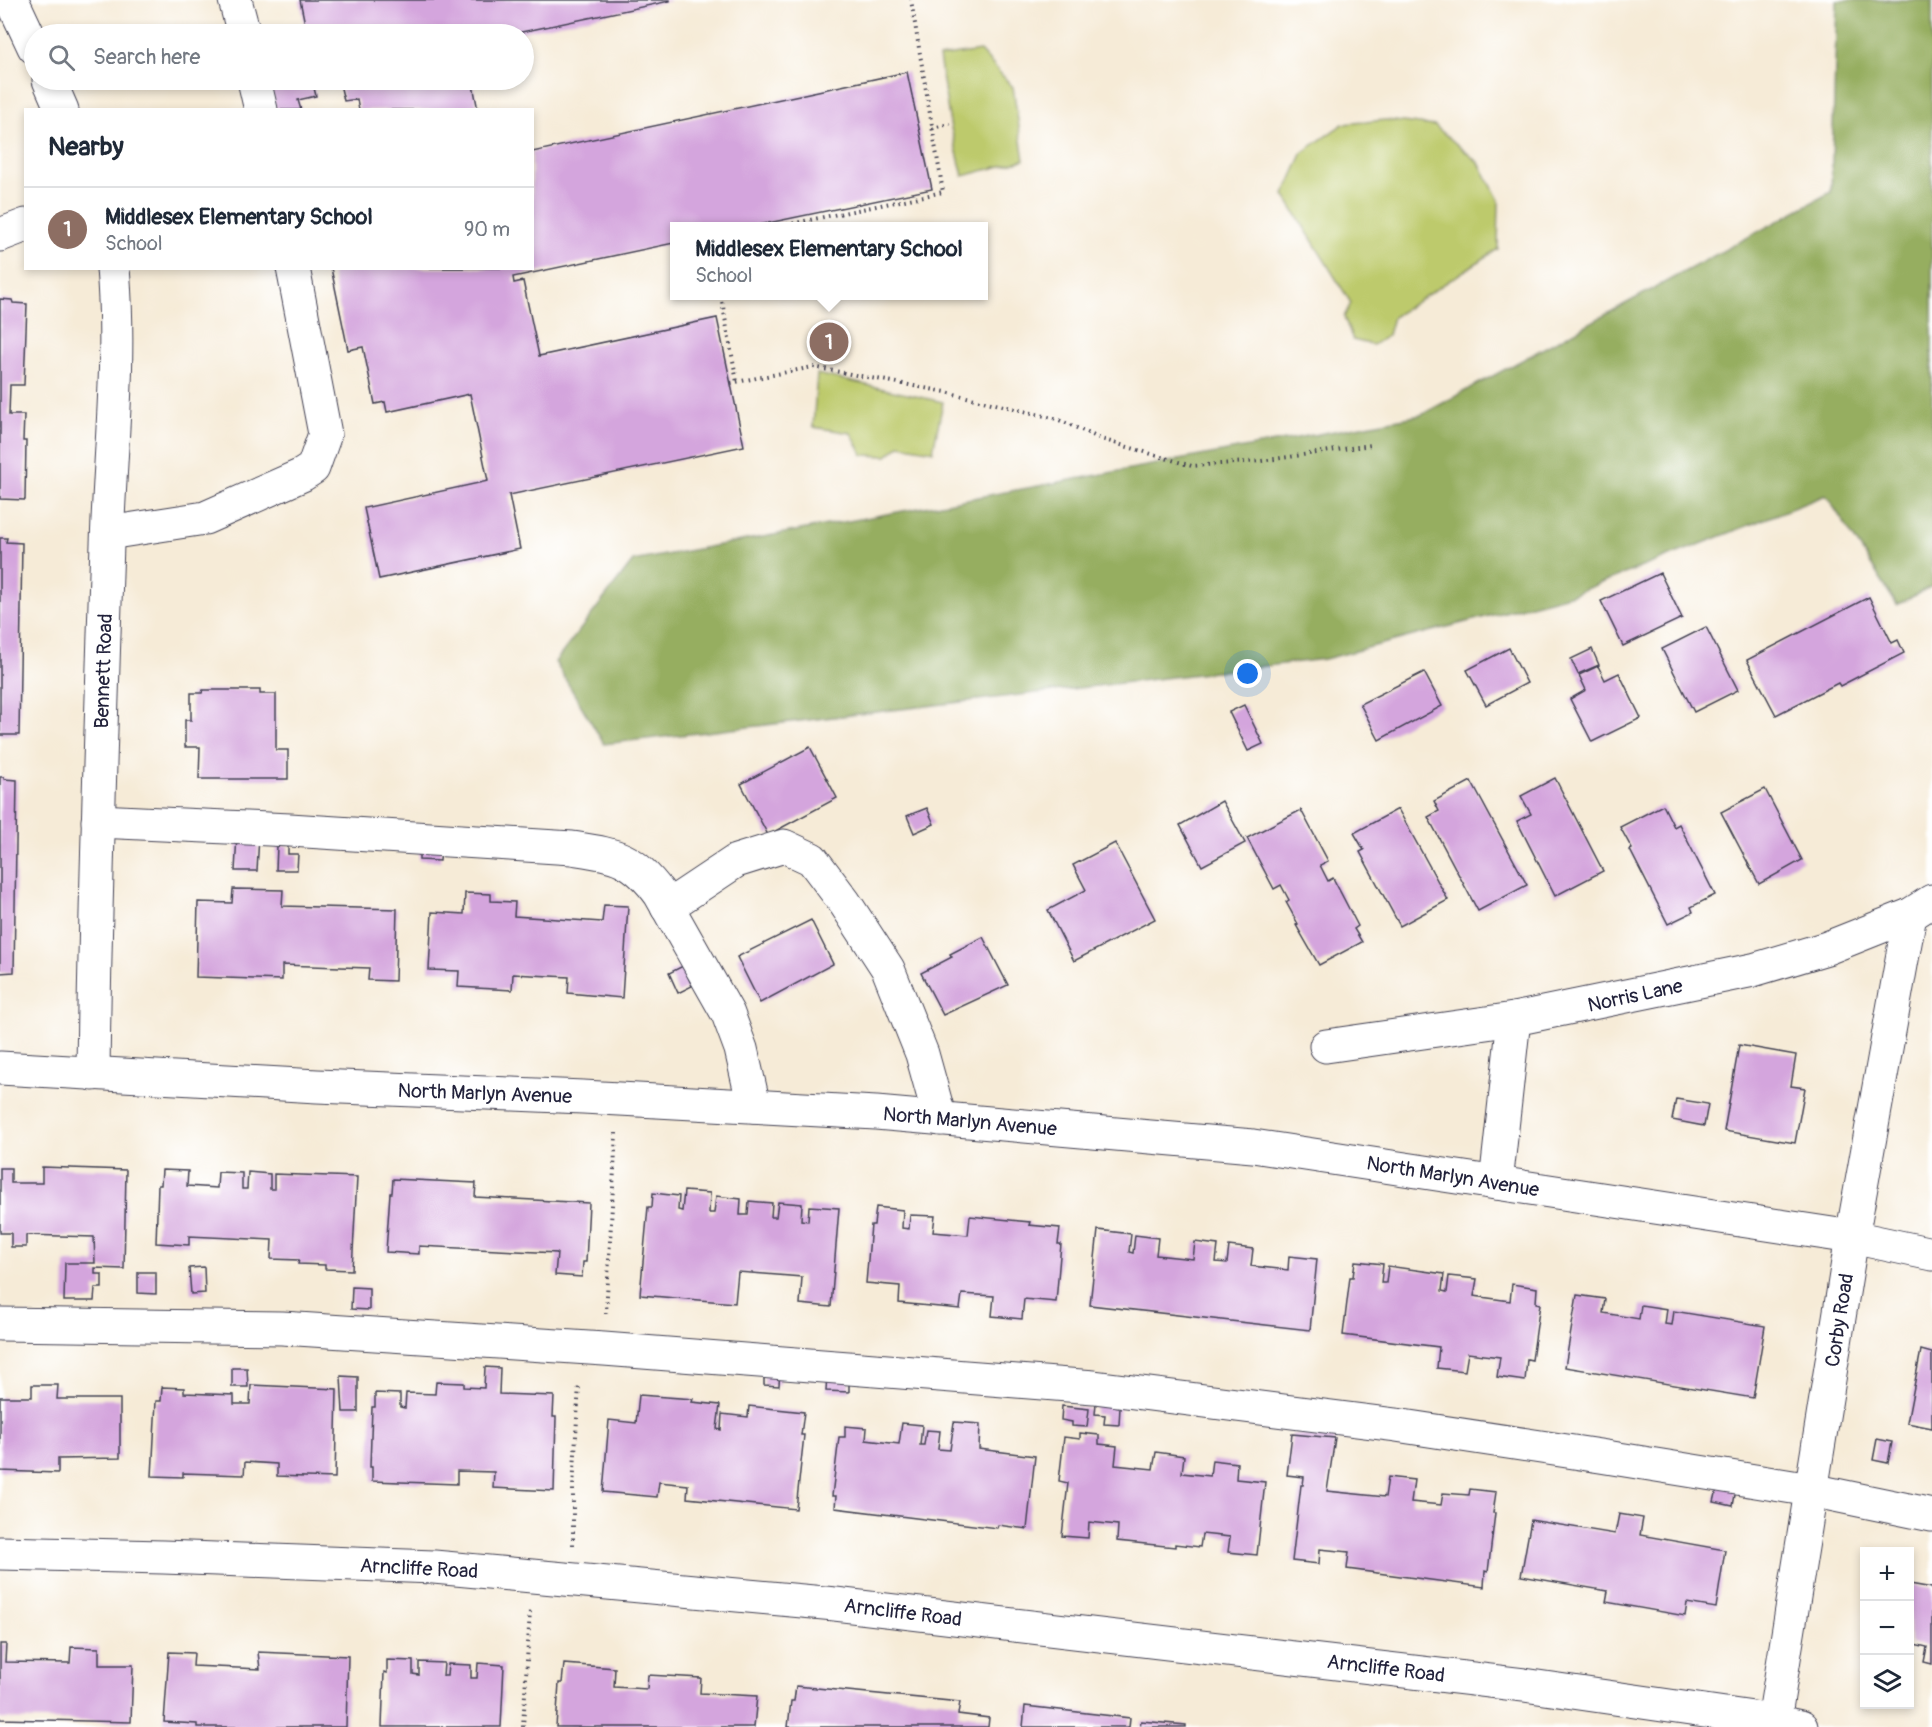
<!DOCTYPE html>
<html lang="en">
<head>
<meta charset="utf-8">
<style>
  body { margin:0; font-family:Pangolin,sans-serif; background:#f2f2f3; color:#1f2937 }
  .controls { position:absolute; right:18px; bottom:18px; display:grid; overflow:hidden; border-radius:0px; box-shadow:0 3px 9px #0003 }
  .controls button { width:54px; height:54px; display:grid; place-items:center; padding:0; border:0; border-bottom:2px solid #e0e1e3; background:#fff; color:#1f2937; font:30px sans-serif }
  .you { position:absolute; left:1248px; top:674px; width:21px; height:21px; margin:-15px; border:4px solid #fff; border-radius:50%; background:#1a73e8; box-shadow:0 0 0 9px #1a73e833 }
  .badge { display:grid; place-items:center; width:39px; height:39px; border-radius:50%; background:#0b8043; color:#fff; font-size:20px; font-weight:700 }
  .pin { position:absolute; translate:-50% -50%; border:3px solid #fff; box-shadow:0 2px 6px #0006 }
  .popup { position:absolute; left:670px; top:222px; width:318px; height:78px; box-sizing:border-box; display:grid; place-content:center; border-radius:0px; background:#fff; filter:drop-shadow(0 2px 4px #0005); font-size:20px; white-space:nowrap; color:#747a83 }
  .popup b { font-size:22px; color:#1f2937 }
  .popup::after { content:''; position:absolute; left:50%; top:100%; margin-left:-12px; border:12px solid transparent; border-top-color:#fff }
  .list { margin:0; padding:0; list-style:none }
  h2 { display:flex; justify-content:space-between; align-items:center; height:78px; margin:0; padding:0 24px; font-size:26px }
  h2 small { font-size:20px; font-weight:400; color:#747a83 }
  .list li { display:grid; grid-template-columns:39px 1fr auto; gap:18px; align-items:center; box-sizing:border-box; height:84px; padding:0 24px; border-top:2px solid #e0e1e3 }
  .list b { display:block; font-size:22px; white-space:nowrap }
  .list p { margin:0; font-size:20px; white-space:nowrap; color:#747a83 }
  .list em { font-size:20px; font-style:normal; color:#747a83 }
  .icon { flex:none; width:33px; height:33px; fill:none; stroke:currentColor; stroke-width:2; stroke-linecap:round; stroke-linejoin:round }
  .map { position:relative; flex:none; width:1932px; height:1727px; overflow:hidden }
  .search { position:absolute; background:#fff; box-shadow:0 3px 9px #0003; left:24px; top:24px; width:510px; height:66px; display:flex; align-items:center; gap:15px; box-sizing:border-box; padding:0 21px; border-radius:33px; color:#747a83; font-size:22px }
  .panel { position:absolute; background:#fff; box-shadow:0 3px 9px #0003; left:24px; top:108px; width:510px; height:162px; border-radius:0px }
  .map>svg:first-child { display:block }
</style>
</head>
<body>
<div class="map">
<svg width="1932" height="1727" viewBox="0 0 1932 1727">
  <rect width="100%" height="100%" fill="#fff"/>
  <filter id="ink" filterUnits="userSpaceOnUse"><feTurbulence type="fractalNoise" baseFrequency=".0167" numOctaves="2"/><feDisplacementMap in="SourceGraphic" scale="12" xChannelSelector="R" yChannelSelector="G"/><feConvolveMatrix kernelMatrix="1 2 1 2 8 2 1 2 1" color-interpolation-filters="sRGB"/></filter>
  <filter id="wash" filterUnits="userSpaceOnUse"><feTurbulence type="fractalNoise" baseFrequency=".008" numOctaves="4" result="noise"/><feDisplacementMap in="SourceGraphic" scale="24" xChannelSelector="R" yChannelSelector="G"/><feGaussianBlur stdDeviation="1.35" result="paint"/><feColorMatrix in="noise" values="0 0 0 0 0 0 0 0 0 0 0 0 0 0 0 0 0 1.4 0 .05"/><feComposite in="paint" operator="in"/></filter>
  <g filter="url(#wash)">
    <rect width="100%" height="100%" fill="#f6ebd7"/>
    <g fill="#bdca6c" stroke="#707654" stroke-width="1.5">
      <polygon points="980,51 1013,87 1024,160 963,176 950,124 939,57"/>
      <polygon points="1386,120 1435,126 1479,163 1499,200 1498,249 1393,317 1388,335 1373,345 1353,340 1344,317 1351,303 1284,195 1303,152 1343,124"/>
      <polygon points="817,374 943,402 933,451 900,445 887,456 863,455 851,433 813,427"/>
    </g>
    <polygon fill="#96ae60" stroke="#5c684e" stroke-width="1.5" points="1837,0 1932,0 1932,586 1897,605 1826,495 1573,594 1325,659 604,744 555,662 633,561 1421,415 1831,192"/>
    <g id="blocks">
      <g fill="#d4a5dd">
        <polygon points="300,0 670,0 670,1 512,34 307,34"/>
        <polygon points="283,26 285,34 260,34 259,31"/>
        <polygon points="907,72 932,189 754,226 674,226 674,243 513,277 514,283 523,281 539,356 717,318 744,446 509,495 520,549 379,579 364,508 488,481 470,394 387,412 385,402 375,404 363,347 348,350 331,268 532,268 532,152"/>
        <polygon points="269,80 312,80 316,96 298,100 301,110 276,110"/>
        <polygon points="339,80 472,80 478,110 359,110 357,99 344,101"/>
        <polygon points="0,299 12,300 13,303 27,304 24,385 10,385 9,415 24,415 23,441 26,441 25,500 0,499"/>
        <polygon points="0,538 7,538 6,542 22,543 19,735 0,735"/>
        <polygon points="1660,573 1682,618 1623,646 1601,601"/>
        <polygon points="1869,597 1892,643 1898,640 1904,653 1840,686 1838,683 1776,715 1747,660"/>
        <polygon points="1706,627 1738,690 1694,712 1662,649"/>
        <polygon points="1509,648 1527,683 1486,705 1467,670"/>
        <polygon points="1592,649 1599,665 1578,674 1571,659"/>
        <polygon points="1598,666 1605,680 1619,673 1641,718 1592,742 1570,699 1586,690 1579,675"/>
        <polygon points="1424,672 1442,706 1379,740 1360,704"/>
        <polygon points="203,690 260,690 260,694 276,694 276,750 288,750 288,779 199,779 200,747 185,747 185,720 191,720 191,693 202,693"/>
        <polygon points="1244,705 1263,744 1248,751 1229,712"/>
        <polygon points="810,747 837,798 768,835 741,784"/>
        <polygon points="0,777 4,777 4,779 17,780 14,972 0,973"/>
        <polygon points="1555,778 1603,871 1555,896 1517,821 1531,814 1521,796"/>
        <polygon points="1471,781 1527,885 1478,911 1428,817 1439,811 1434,801"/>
        <polygon points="1765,789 1802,860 1759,884 1721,812"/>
        <polygon points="1222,801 1245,843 1202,866 1180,825"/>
        <polygon points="1663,805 1674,827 1679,824 1715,895 1691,907 1693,912 1668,924 1630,850 1632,849 1620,827"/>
        <polygon points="927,808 934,824 914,833 907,816"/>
        <polygon points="1398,809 1448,900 1400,926 1360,852 1364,850 1354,833"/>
        <polygon points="1301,810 1328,861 1320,865 1328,881 1333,878 1358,926 1354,929 1362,942 1319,965 1296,925 1298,924 1286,902 1289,900 1281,885 1274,889 1247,838"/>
        <polygon points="237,835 259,836 257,871 235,871"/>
        <polygon points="1115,843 1155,919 1074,961 1048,910 1086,890 1073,865"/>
        <polygon points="277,846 288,846 288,854 298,854 297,870 276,870"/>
        <polygon points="419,847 441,848 440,861 419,860"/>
        <polygon points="233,889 283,890 282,906 397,909 395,981 368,980 369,968 282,965 282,980 196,977 198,902 232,903"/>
        <polygon points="465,893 491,894 491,901 515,902 514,916 602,922 604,905 628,906 622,998 568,993 569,977 513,974 512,990 458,987 459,971 429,970 432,912 464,914"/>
        <polygon points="811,920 833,964 760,1003 737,957"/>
        <polygon points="983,937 1008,985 943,1015 921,973 952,957 950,954"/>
        <polygon points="683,966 692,986 678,993 669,973"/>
        <polygon points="1739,1045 1796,1055 1791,1086 1805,1088 1795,1143 1724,1131"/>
        <polygon points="1676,1099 1708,1104 1704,1126 1672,1120"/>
        <polygon points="42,1167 126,1170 124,1269 95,1268 95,1274 102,1274 102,1288 95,1288 94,1301 64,1301 65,1263 95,1263 94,1237 26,1235 26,1247 11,1247 11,1233 0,1233 0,1168 11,1168 11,1183 42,1183"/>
        <polygon points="162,1170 188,1171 187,1186 217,1188 218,1172 242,1173 242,1189 247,1189 248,1172 270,1174 270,1189 274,1189 274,1174 357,1177 352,1270 325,1269 325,1265 298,1264 299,1260 271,1259 272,1240 189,1236 189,1245 156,1243 158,1185 161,1185"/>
        <polygon points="393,1179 476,1183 475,1197 589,1203 586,1262 583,1262 582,1277 555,1275 557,1253 419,1246 419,1254 386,1252 390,1193 392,1193"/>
        <polygon points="684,1191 710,1193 709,1213 714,1213 716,1196 741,1199 740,1215 748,1215 749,1201 772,1203 771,1217 776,1217 778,1202 802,1204 801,1220 808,1221 809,1206 839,1208 831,1307 800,1304 802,1277 738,1272 735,1303 640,1295 648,1207 652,1207 653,1193 679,1196 678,1210 682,1211"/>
        <polygon points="876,1207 903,1210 902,1228 909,1229 910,1215 935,1216 933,1232 968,1235 970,1216 1030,1222 1029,1225 1060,1228 1058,1244 1061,1244 1056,1302 1024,1299 1022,1319 992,1316 994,1296 962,1294 960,1309 899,1303 900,1286 866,1283 871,1225 874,1225"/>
        <polygon points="1098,1230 1131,1234 1129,1252 1133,1253 1135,1235 1158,1238 1156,1255 1193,1259 1195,1242 1218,1245 1216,1262 1227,1263 1229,1246 1253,1249 1251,1266 1288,1270 1289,1256 1317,1259 1310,1330 1090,1305"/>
        <polygon points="1355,1261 1383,1264 1381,1283 1386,1283 1388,1266 1444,1274 1442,1291 1447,1292 1449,1276 1477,1279 1474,1296 1510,1301 1512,1284 1537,1288 1536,1303 1540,1304 1532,1360 1527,1359 1525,1381 1497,1377 1500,1357 1468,1353 1465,1371 1437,1368 1439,1347 1343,1335 1350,1277 1353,1277"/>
        <polygon points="204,1267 205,1293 191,1294 189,1268"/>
        <polygon points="138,1272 156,1272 156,1294 138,1293"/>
        <polygon points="352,1287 369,1288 369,1310 351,1309"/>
        <polygon points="1577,1295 1605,1299 1603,1313 1639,1319 1641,1305 1667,1309 1665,1324 1672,1325 1674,1311 1765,1326 1753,1398 1565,1367"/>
        <polygon points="1921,1350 1932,1353 1932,1428 1907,1423"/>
        <polygon points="485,1367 500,1368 499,1394 554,1396 553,1417 556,1417 554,1491 493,1488 494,1472 457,1471 457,1484 372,1481 372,1467 370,1467 372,1407 375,1407 375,1393 400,1394 400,1407 405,1408 406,1393 435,1394 436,1382 464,1383 464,1387 484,1388"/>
        <polygon points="764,1367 780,1367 779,1386 764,1385"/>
        <polygon points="232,1368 247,1368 248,1387 232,1387"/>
        <polygon points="827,1372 849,1374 849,1392 826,1391"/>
        <polygon points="341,1376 358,1377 358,1412 343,1412"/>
        <polygon points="32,1385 58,1385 57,1399 120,1399 120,1458 58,1459 58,1473 0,1471 0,1397 32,1397"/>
        <polygon points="251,1385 337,1389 335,1478 277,1476 277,1464 245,1462 244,1475 183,1473 183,1477 152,1476 156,1401 161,1401 162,1387 184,1388 184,1393 234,1395 234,1404 250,1404"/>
        <polygon points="639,1395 693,1399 692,1402 720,1405 717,1429 721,1430 722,1414 748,1417 749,1406 804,1412 801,1435 804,1435 796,1509 687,1498 688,1485 659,1482 657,1497 603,1492 609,1420 636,1423"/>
        <polygon points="1096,1403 1120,1407 1119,1425 1104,1424 1105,1415 1095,1414"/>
        <polygon points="1062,1406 1089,1409 1087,1427 1072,1426 1072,1422 1061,1420"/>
        <polygon points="954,1422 980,1424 979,1449 1035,1456 1027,1529 998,1525 997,1528 835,1508 836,1496 832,1496 839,1437 845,1437 845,1426 867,1428 866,1440 899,1444 902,1423 922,1425 920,1445 924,1445 926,1430 940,1431 938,1449 950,1450"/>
        <polygon points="1080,1433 1099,1435 1099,1444 1117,1446 1115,1465 1153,1469 1156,1452 1184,1456 1182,1473 1210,1476 1212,1460 1237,1463 1236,1479 1265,1482 1257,1555 1228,1552 1230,1537 1202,1534 1200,1547 1175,1544 1175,1547 1117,1541 1118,1525 1089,1522 1088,1538 1062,1536 1068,1483 1059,1481 1064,1437 1080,1439"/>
        <polygon points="1292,1434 1335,1438 1327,1491 1385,1497 1388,1477 1414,1480 1411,1502 1441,1505 1443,1493 1469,1495 1470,1489 1496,1492 1493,1513 1495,1513 1488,1572 1485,1571 1484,1587 1347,1569 1349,1552 1320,1549 1319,1564 1292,1561 1301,1485 1303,1485 1304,1477 1287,1475"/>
        <polygon points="1877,1439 1892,1442 1888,1463 1873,1460"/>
        <polygon points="1718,1485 1736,1489 1733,1506 1714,1502"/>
        <polygon points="1619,1514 1643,1518 1640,1535 1725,1550 1716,1608 1687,1603 1685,1616 1606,1602 1608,1591 1521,1576 1531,1520 1615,1534"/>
        <polygon points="1910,1584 1932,1588 1932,1664 1924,1662 1927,1647 1910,1643"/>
        <polygon points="0,1644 6,1644 5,1662 70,1663 71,1647 99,1648 99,1665 133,1665 131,1722 0,1719"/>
        <polygon points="169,1652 194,1653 193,1666 260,1669 258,1652 348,1656 346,1727 197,1727 197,1724 164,1722"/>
        <polygon points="387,1660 413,1661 413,1674 419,1675 419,1662 444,1663 443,1676 447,1676 448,1664 471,1665 471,1678 477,1678 478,1663 504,1665 501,1727 382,1727 384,1672 387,1673"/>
        <polygon points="564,1664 615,1668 614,1687 647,1689 648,1675 701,1678 700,1693 757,1696 754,1727 556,1727 559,1683 562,1683"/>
        <polygon points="796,1686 960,1702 958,1714 989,1718 988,1727 788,1727 791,1701 794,1701"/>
        <polygon points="1025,1706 1130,1718 1129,1727 1023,1727"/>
        <polygon points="1141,1721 1186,1725 1186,1727 1140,1727"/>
      </g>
    </g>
  </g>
  <g filter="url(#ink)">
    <use href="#blocks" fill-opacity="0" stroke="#424052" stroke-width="1.5"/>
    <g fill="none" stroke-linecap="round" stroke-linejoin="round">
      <g stroke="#424052" stroke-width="35">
        <g id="minor">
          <polyline points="12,0 34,47"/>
          <polyline points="235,0 244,34"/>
          <polyline points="49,80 62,110"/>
          <polyline points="254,80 261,110"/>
          <polyline points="0,235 26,225"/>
          <polyline points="108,533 205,518 302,475 313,468 325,434 293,268"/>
          <path d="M98,821L290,830L572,848C616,855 632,856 660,894L728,1014L741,1049L754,1106"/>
          <polyline points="667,907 736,861 784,846 812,859 845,903 888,969 922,1054 940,1119"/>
          <polyline points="1326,1046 1514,1019 1753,970 1827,948 1910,915 1932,901"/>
          <polyline points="0,1068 317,1086 583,1097 876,1113 1253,1146 1852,1237 1932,1254"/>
          <path d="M93,1074C95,897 101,721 107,544C110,452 121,361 113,268"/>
          <polyline points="1496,1183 1514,1019"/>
          <polyline points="0,1324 282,1328 604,1349 1094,1387 1396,1425 1600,1456 1811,1490 1932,1515"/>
          <polyline points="0,1553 163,1557 434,1567 835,1604 1524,1685 1774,1721 1801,1727"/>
          <polyline points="1773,1727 1852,1237 1910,915"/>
        </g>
      </g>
      <g stroke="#424052" stroke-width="4" stroke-dasharray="1.5 4.5" stroke-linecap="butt">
        <polyline points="932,128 950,124"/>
        <polyline points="781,226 943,192 911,0"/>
        <polyline points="721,296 737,382"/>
        <polyline points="731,383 813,367 946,392 1057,419 1101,439 1192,466 1261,461 1371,445"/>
        <polyline points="606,1314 616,1133"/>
        <polyline points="573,1545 573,1488 579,1384"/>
        <polyline points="523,1727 530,1611"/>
      </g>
      <use href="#minor" stroke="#fff" stroke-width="33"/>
    </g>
  </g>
  <g text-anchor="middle" stroke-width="4.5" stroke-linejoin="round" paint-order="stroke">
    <g font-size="20" fill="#22223b" stroke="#fff">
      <text transform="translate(103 671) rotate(-88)" y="7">Bennett Road</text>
      <text transform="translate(1635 995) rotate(-12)" y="7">Norris Lane</text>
      <text transform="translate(485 1093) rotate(2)" y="7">North Marlyn Avenue</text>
      <text transform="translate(970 1121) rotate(5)" y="7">North Marlyn Avenue</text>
      <text transform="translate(1453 1176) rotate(9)" y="7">North Marlyn Avenue</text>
      <text transform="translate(1839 1320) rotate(-81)" y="7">Corby Road</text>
      <text transform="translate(419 1568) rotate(3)" y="7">Arncliffe Road</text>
      <text transform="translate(903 1612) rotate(7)" y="7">Arncliffe Road</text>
      <text transform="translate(1386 1668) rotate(7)" y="7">Arncliffe Road</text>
    </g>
  </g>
</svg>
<div class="controls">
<button>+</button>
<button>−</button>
<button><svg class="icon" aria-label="layers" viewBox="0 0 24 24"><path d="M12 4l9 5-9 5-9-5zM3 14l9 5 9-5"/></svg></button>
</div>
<div class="you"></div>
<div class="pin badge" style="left:829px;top:342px;background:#8d6e63">1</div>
<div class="popup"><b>Middlesex Elementary School</b>School</div>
<div class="search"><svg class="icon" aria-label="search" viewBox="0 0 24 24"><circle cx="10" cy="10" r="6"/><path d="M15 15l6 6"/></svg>Search here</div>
<section class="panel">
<h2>Nearby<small></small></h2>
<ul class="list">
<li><span class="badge" style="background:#8d6e63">1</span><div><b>Middlesex Elementary School</b><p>School</p></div><em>90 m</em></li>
</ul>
</section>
</div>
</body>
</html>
